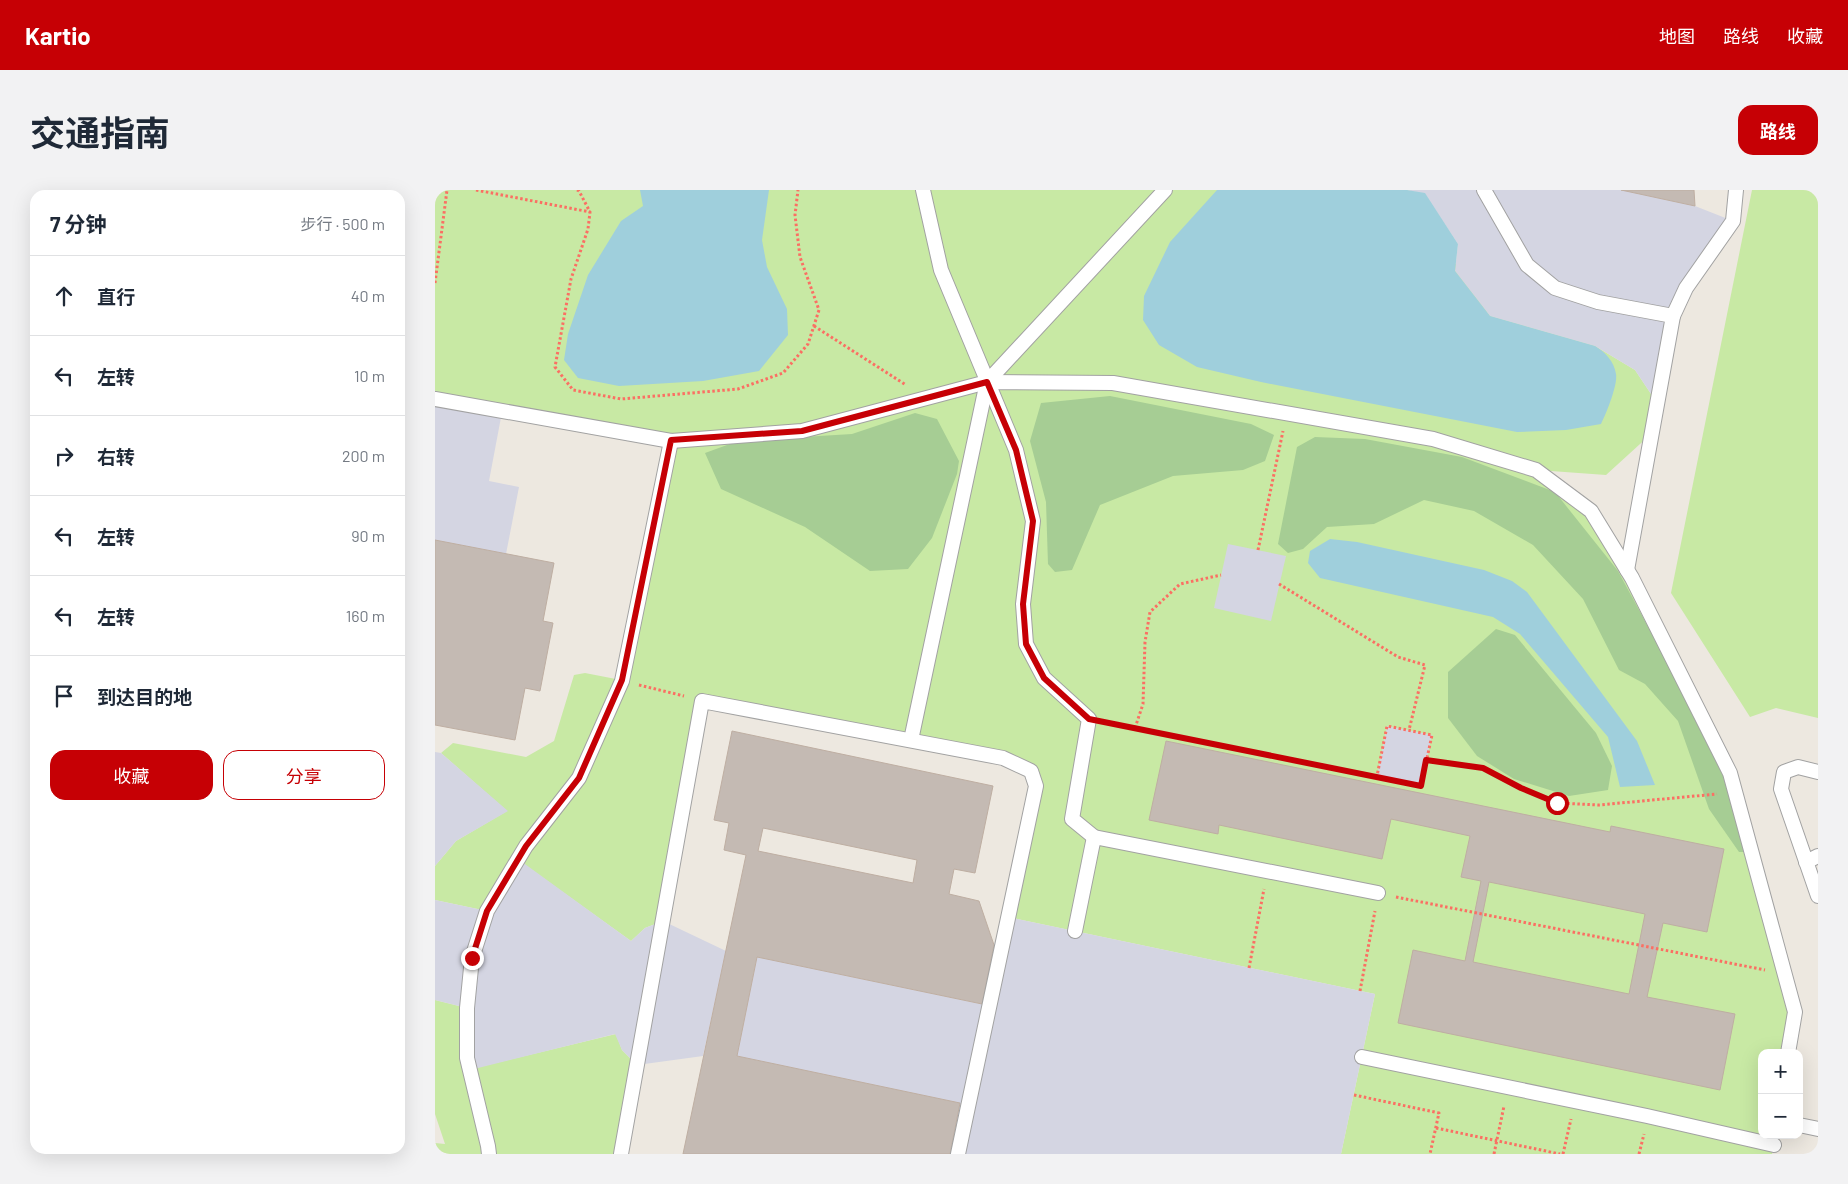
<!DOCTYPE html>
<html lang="zh">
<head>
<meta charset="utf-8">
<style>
  body { margin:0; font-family:Barlow,"Noto Sans SC",sans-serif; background:#f2f2f3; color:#1f2937 }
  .controls { position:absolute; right:15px; bottom:15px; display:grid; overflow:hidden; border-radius:10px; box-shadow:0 5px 20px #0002 }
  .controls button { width:45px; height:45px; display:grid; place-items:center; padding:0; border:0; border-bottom:1px solid #e0e1e3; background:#fff; color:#1f2937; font:25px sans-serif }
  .stop { position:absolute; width:15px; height:15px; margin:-11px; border:4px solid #c60005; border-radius:50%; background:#fff }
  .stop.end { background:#c60005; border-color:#fff; box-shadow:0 1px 5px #0008 }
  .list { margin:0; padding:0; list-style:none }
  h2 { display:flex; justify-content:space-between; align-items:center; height:65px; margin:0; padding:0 20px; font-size:21px }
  h2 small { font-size:16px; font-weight:400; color:#747a83 }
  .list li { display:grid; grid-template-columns:32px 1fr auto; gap:15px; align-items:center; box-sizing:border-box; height:80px; padding:0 20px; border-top:1px solid #e0e1e3 }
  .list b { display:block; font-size:19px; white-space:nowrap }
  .list em { font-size:16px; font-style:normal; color:#747a83 }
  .actions { display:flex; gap:10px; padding:15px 20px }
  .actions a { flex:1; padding:11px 0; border:1px solid #c60005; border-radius:15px; text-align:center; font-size:18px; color:#c60005 }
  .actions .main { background:#c60005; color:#fff }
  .icon { flex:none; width:28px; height:28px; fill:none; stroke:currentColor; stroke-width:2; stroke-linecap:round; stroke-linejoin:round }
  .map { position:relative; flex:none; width:1383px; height:964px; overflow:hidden; border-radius:15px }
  header { display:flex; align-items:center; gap:30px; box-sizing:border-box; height:70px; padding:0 25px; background:#c60005; color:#fff }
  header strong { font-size:24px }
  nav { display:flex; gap:28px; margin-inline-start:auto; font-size:18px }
  .intro { display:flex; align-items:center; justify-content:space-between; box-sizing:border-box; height:120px; padding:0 30px }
  h1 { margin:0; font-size:35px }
  .button { padding:12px 22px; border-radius:15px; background:#c60005; color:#fff; font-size:18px; font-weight:700 }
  main { display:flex; gap:30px; padding:0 30px }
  aside { flex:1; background:#fff; border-radius:15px; box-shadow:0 5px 20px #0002 }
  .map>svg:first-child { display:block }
</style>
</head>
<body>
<header>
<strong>Kartio</strong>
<nav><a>地图</a><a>路线</a><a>收藏</a></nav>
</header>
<div class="intro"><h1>交通指南</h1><a class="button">路线</a></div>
<main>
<aside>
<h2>7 分钟<small>步行 · 500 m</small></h2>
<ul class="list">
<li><svg class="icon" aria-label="ahead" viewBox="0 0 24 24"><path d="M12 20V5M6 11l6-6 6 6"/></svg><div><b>直行</b></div><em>40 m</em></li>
<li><svg class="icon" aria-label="left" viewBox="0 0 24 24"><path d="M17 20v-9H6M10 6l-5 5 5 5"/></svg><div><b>左转</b></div><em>10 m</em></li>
<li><svg class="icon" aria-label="right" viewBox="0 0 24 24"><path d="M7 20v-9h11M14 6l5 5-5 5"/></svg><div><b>右转</b></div><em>200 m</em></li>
<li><svg class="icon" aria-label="left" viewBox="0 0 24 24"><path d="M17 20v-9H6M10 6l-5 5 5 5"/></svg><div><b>左转</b></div><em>90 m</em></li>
<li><svg class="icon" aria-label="left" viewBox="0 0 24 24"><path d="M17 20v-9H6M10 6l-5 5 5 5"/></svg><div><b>左转</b></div><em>160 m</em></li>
<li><svg class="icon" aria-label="arrive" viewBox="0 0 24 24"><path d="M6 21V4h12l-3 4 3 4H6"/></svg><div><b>到达目的地</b></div></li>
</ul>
<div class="actions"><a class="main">收藏</a><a>分享</a></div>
</aside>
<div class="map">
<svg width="1383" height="964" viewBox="0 0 1383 964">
  <rect width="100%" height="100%" fill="#ede8e0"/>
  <g fill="#c8e9a4">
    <polygon points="0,0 972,0 1055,126 1160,156 1200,180 1222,213 1216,244 1171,285 1102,280 1156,321 1295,583 1360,822 1353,863 1327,863 1327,945 1341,945 1337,964 906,964 940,804 573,727 601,596 596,581 267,511 228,731 210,738 196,751 83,670 52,721 0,710 0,676 21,651 72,621 6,563 18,553 91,567 119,551 139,485 150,483 186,490 236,251 0,209"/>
    <polygon points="1317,0 1383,0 1383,528 1341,518 1315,527 1236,403"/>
    <polygon points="0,810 32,818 35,879 181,844 187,860 202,875 186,964 0,964 0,953 10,954 0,924"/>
  </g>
  <g fill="#a6cd94">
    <polygon points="675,206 816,234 839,245 830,271 808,280 738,286 665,315 637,380 620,382 613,374 611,312 595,251 606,213"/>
    <polygon points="480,223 502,229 524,271 522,284 497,348 473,379 435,381 370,337 286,299 270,263 303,251 417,244"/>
    <polygon points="880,247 930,249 1027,267 1120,302 1183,381 1260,524 1291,589 1311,662 1304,662 1274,619 1243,531 1210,494 1184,480 1148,409 1098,355 1039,321 989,310 939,334 892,337 868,359 853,363 843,354 862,257"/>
    <polygon points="1061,439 1080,445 1161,543 1177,576 1173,600 1134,606 1079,589 1042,566 1013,528 1013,482"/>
  </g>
  <g fill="#d4d5e2">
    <polygon points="972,0 1186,0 1260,16 1298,31 1251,98 1222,213 1200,180 1160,156 1055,126 1020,81 1023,54 990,4"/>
    <polygon points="0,209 67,222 54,291 84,297 71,364 0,350"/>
    <polygon points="793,354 851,366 836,431 779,418"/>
    <polygon points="952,536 997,545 986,596 942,586"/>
    <polygon points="0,562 6,563 73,621 21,651 0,676"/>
    <polygon points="83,669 196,751 210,738 228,731 291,761 268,866 202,875 187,860 180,844 35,880 32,818 0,810 0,710 52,721"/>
    <polygon points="573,727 940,804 906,964 515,964 525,913 302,866 322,767 546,814 559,755"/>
  </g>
  <g fill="#9fcfdc">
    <polygon points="205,0 334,0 327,50 332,77 352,119 353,145 324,181 268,191 184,196 143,188 129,170 133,144 153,85 186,31 208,16"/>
    <path d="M782,0H972L990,3L1023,54L1020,81L1055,126L1160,156C1170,162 1179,171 1181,184C1183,195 1171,224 1166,234L1131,240L1082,242L826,192L762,177L724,155L708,130L709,106L735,52Z"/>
    <polygon points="895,349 922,352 1049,380 1077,391 1092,402 1202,551 1220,595 1185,597 1173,547 1085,444 1058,427 885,388 873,373 875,361"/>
  </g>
  <g fill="#c4bab3" stroke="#beaea2" fill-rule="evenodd">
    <polygon points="1186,0 1259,0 1260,16"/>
    <polygon points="0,350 119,373 108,431 118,433 105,501 90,498 80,550 0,535"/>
    <path d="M297,541L558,596L540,683L519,679L514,704L544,711L559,755L547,814L322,767L302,866L525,913L515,964H248L311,665L289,660L294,633L279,630ZM328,638L482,670L478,693L323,661Z"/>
    <path d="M731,551L1175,642L1176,636L1289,659L1272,742L1228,733L1212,807L1300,824L1285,900L963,833L978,760L1030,771L1046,691L1026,687L1035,646L956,629L947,669L784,635L783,644L714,630ZM1054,692L1210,724L1194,804L1038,772Z"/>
  </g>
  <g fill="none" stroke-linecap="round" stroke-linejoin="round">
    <g stroke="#a2a2a2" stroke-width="16">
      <g id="lane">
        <polyline points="488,0 506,80 581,260 598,331 588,414 591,454 609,488 654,529 637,629 659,647"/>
        <polyline points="1049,0 1092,75 1120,98 1163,112 1238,126 1192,380"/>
        <polyline points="1238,126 1251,98 1298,31 1301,0"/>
        <polyline points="0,209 236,251 367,241 552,192 678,193 998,249 1101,280 1156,321 1197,388 1295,583 1360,822 1353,863"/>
        <polyline points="476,550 552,192 730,0"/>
        <polyline points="1383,582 1363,577 1349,582 1346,599 1383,706"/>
        <polyline points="1371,672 1383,666"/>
        <polyline points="640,741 659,647 943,703"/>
        <polyline points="927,867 1212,926 1339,955"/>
        <polyline points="1364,935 1383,939"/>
        <polyline points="54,964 53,956 32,868 32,818 37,768 52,721 91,656 144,588 187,491 236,251"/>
        <polyline points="186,964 267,511 568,568 596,581 601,596 523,964"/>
      </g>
    </g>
    <g stroke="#fb6f63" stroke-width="3" stroke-dasharray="2.5 2.5" stroke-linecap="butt">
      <polyline points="41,0 155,22"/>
      <polyline points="142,0 144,1 155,22 153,39 136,89 120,177 138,200 186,209 303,199 348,183 373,154 384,120 365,67 360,25 363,0"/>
      <polyline points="0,93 12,0"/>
      <polyline points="379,136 471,195"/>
      <polyline points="823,360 848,241"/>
      <polyline points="844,394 963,467 990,475 974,540"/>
      <polyline points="204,495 249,506"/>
      <polyline points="671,533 986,596 997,545 952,536 942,586"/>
      <polyline points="700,538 708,514 710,452 715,422 745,394 786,385"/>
      <polyline points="991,570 1049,578 1086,598 1122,613 1164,615 1282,604"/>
      <polyline points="961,707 1330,780"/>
      <polyline points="814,778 829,699"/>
      <polyline points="925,801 940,721"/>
      <polyline points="919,905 1004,923 995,964"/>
      <polyline points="1001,938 1125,964"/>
      <polyline points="1059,964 1069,916"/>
      <polyline points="1128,964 1136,929"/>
      <polyline points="1204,964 1209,944"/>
    </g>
    <use href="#lane" stroke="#fff" stroke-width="14"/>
  </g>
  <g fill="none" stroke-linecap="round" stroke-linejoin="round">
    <polyline stroke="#c60005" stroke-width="6" points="37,768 52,721 91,656 144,588 187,490 236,250 367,241 552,192 581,260 598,331 588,414 591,454 609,488 654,529 986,596 991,570 1048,578 1086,598 1122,613"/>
  </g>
</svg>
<div class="controls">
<button>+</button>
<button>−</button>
</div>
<div class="stop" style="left:1122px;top:613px"></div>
<div class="stop end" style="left:37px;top:768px"></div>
</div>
</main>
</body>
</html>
